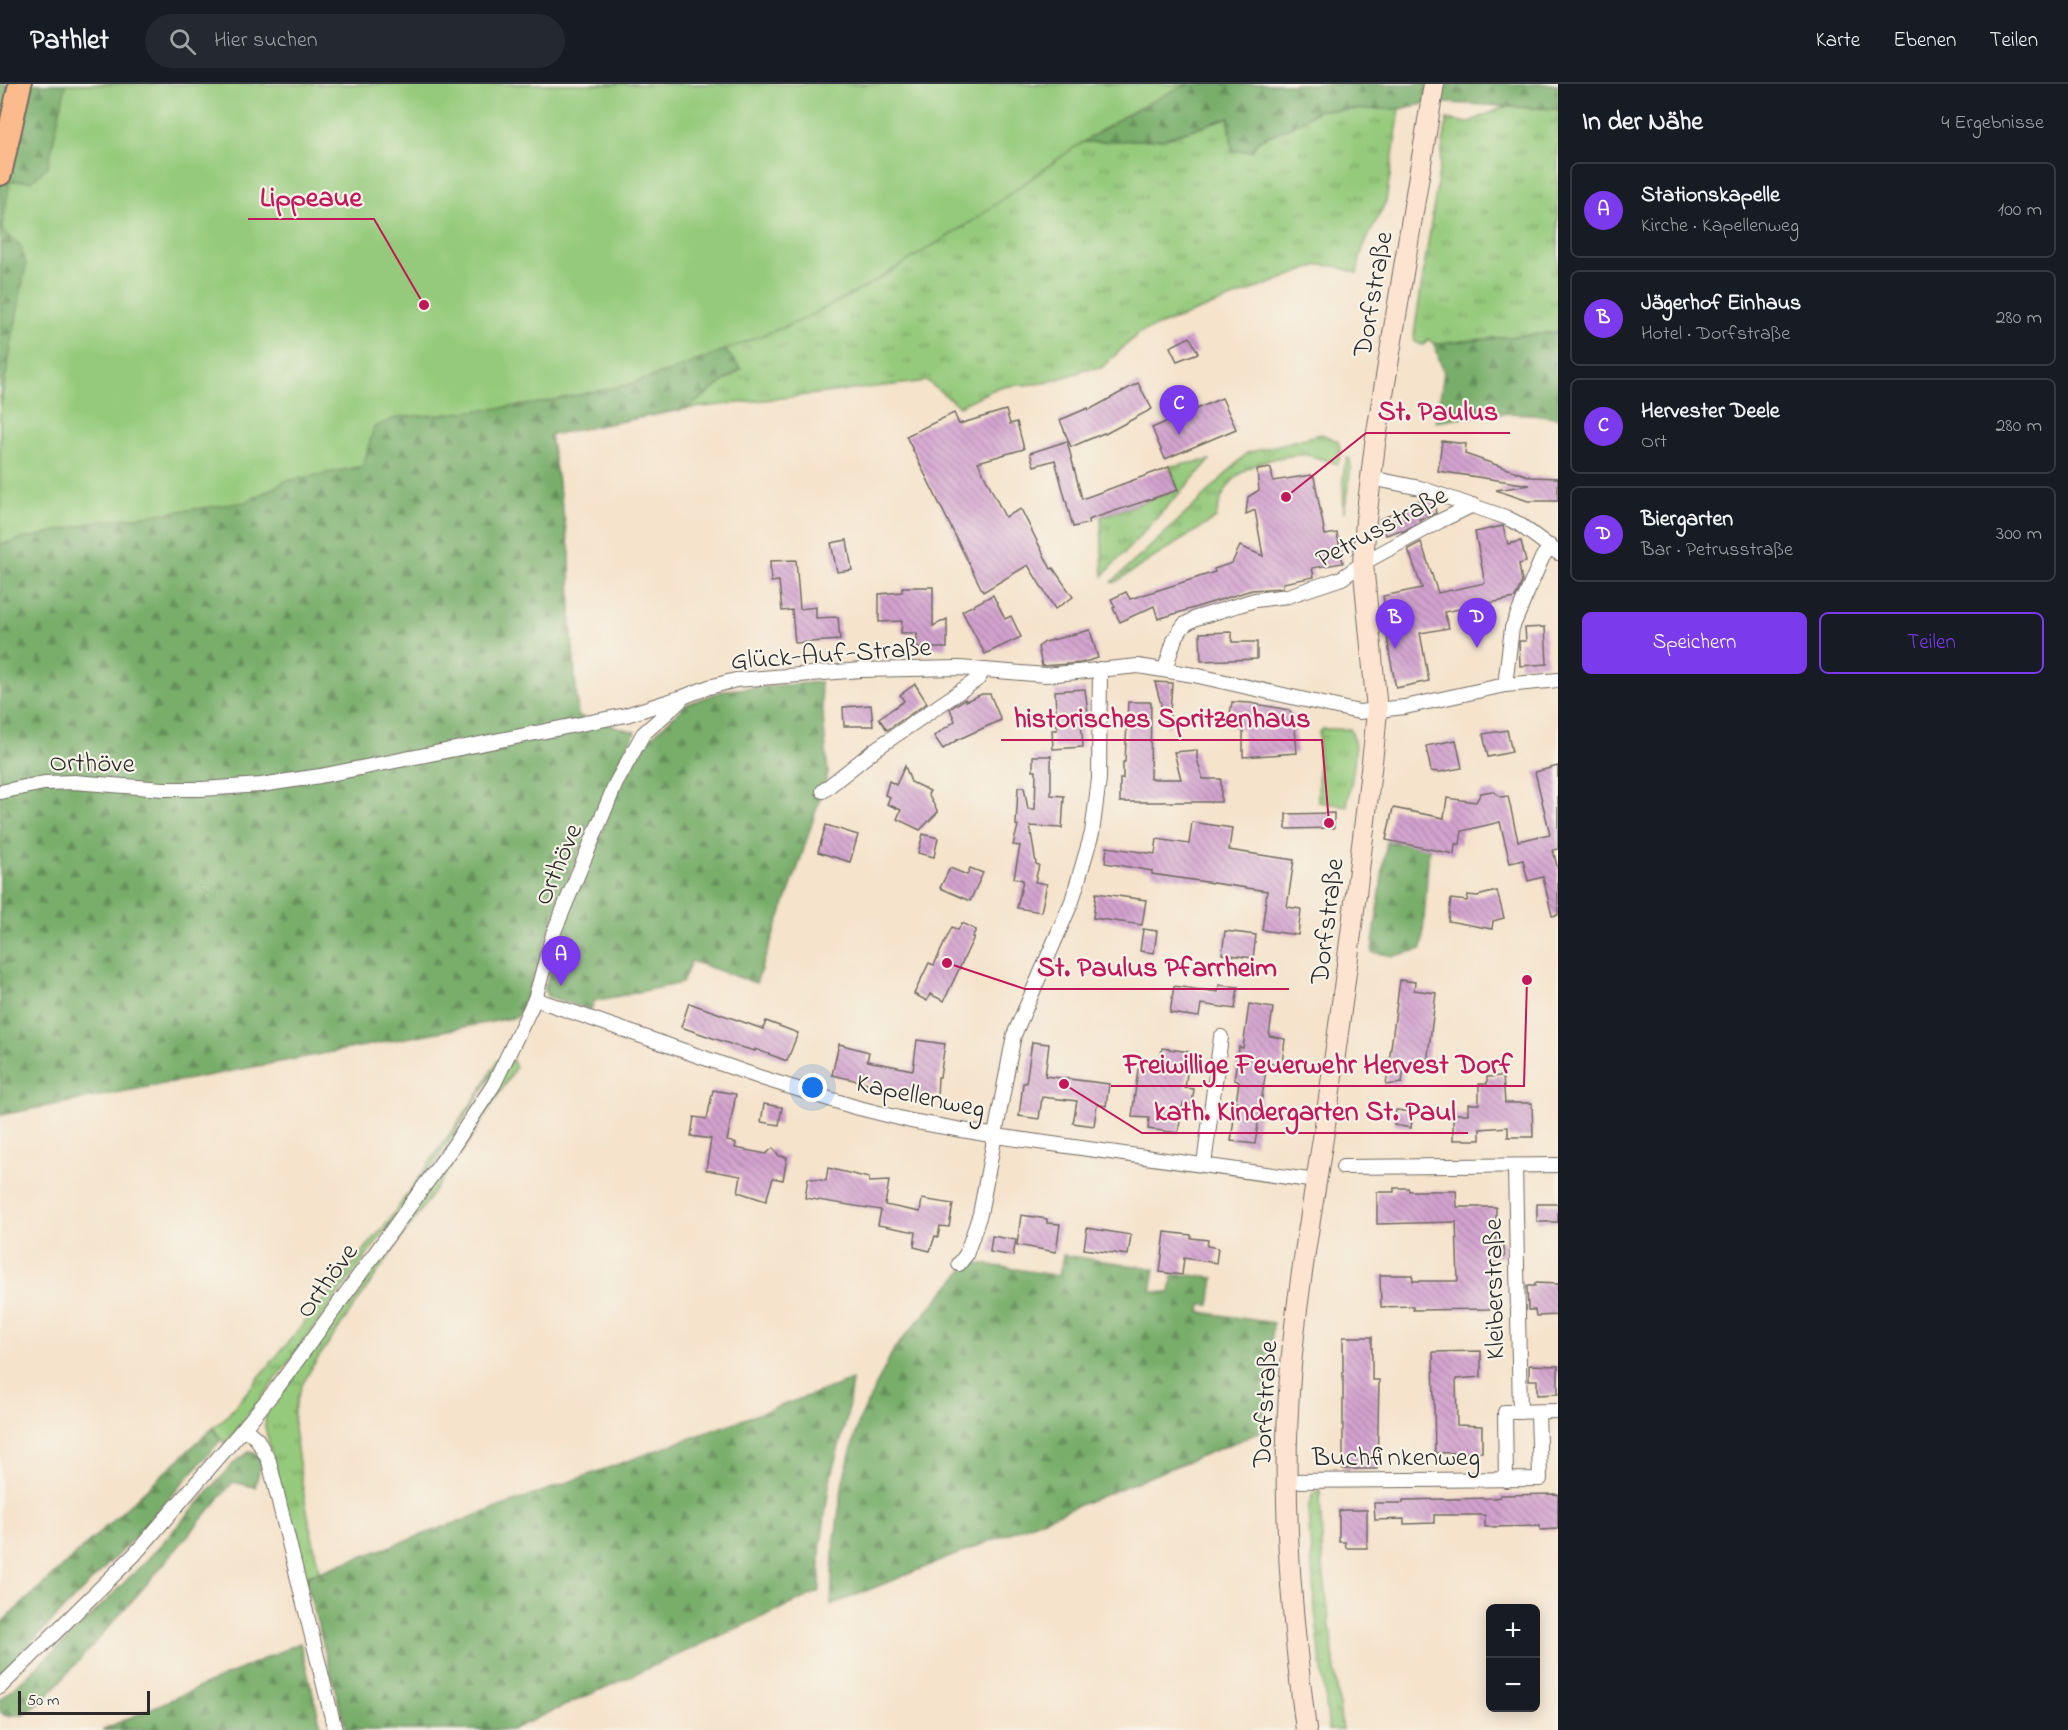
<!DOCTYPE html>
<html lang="de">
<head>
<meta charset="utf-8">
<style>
  body { margin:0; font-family:"Indie Flower",sans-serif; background:#242831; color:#f1f3f6 }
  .controls { position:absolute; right:18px; bottom:18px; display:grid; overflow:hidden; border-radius:9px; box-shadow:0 3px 15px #0003 }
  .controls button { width:54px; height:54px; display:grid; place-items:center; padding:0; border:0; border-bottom:2px solid #363941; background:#171b24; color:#f1f3f6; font:30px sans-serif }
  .scale { position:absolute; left:18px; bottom:15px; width:132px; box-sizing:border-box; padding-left:6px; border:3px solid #2b2b2b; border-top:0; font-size:16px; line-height:21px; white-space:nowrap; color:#2b2b2b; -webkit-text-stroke:4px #f7f3e8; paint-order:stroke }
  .you { position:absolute; left:813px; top:1004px; width:21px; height:21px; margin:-15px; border:4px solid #fff; border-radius:50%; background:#1a73e8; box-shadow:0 0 0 9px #1a73e833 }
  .badge { display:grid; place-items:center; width:39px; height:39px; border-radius:50%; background:#7c3aed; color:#fff; font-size:20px; font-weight:700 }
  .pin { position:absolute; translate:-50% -50px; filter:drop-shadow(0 2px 3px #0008) }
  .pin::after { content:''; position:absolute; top:32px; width:21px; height:18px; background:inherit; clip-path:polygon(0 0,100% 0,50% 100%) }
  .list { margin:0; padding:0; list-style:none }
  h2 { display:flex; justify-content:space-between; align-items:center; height:78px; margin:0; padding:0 24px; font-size:26px }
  h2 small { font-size:20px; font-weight:400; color:#9ea1a6 }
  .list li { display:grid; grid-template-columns:39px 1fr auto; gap:18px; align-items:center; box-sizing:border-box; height:96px; margin:0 12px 12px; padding:0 12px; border:2px solid #363941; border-radius:9px }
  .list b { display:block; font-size:22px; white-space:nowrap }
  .list p { margin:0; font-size:20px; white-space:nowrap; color:#9ea1a6 }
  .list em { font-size:20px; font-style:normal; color:#9ea1a6 }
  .actions { display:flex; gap:12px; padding:18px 24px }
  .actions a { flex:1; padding:14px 0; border:2px solid #7c3aed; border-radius:9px; text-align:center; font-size:21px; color:#7c3aed }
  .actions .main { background:#7c3aed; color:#fff }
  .icon { flex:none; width:33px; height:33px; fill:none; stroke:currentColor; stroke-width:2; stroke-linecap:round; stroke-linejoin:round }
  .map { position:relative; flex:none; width:1558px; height:1646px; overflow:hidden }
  header { display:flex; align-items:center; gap:36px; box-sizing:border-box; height:84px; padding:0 30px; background:#171b24; border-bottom:2px solid #363941 }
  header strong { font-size:28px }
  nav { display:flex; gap:33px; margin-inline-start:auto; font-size:21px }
  .search { width:420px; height:54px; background:#242831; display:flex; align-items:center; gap:15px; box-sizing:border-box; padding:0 21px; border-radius:33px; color:#9ea1a6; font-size:22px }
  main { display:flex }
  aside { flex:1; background:#171b24 }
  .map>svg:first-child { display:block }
</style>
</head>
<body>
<header>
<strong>Pathlet</strong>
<div class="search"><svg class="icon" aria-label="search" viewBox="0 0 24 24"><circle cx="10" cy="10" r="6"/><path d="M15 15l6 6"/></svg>Hier suchen</div>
<nav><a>Karte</a><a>Ebenen</a><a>Teilen</a></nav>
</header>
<main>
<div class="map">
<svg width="1558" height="1646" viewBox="0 0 1558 1646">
  <defs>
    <pattern id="grass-tufts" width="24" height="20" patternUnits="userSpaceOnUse" patternTransform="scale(1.5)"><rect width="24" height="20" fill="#95ca7b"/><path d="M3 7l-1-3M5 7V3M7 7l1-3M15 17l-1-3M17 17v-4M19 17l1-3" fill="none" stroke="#7aa465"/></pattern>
    <pattern id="forest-firs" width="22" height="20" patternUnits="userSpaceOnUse" patternTransform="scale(1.5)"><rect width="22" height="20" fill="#78ae6b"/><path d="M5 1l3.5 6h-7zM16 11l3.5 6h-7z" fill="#638e58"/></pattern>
    <pattern id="building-back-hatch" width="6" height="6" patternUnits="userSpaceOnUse" patternTransform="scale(1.5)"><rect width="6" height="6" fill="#d3a2cf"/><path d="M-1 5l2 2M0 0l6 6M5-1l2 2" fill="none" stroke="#ab84a8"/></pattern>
  </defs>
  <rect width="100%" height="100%" fill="#f7f3e8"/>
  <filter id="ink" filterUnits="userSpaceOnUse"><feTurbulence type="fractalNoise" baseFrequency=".0167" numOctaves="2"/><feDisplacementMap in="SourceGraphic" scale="12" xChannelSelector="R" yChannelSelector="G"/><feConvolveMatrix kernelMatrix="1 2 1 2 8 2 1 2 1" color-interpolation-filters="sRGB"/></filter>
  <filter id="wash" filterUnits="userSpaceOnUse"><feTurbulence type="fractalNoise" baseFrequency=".008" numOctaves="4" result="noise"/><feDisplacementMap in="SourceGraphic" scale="24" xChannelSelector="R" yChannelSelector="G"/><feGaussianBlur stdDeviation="1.35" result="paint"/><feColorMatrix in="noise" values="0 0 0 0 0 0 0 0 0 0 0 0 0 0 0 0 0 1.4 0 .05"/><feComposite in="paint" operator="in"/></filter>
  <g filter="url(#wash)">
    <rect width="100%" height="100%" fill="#f5e3cb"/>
    <g fill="url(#grass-tufts)" stroke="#607a53" stroke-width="1.5">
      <polygon points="1504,23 1558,25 1558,248 1434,260 1428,255 1423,261 1415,258 1414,251 1447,35 1467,39"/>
      <polygon points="1400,25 1386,117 1362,166 1357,189 1336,182 1319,181 1139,249 1101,284 1083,285 1080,288 1045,299 999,303 959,322 927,297 686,325 741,285 385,234 1066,59 1163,55 1230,33 1259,56 1290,43 1319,26"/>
      <path d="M1321,350L1338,357L1341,369L1338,380C1328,377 1317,373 1306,371C1299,370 1291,372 1283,373C1247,378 1222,396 1216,434L1114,499L1112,498L1192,424L1247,369Z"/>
      <polygon points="1347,374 1350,375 1351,382 1344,429 1343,392"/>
      <polygon points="1210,376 1103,492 1101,433 1178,406 1170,382"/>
      <path d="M1323,645H1350C1361,663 1350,701 1347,722L1318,718L1319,648Z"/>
      <polygon points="512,975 516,983 471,1054 314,1280 301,1303 294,1326 294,1345 303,1406 319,1487 303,1493 265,1343 266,1328"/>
      <polygon points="497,977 500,979 437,1076 280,1290 225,1360 213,1344 227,1332 389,1136 479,1009"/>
      <polygon points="1320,1406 1323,1484 1342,1646 1329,1646 1315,1527 1308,1425 1313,1409"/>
    </g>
    <g fill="url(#forest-firs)" stroke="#526c4b" stroke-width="1.5">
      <path d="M0,0H1558V25L1431,18L1400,25L1319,26L1290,43L1259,56L1252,67H1232L1229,33L1163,55L1066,59L386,305L703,240L741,285L686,325L550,351L570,469L571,539L578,632L635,648C601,712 574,779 549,847C538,876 531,905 517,933L0,1031Z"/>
      <path d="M1558,248V334C1518,325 1475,330 1436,338L1444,289L1434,260Z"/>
      <polygon points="820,598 828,689 798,783 756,899 691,877 682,899 594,917 591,926 547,912 545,905 559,853 621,701 650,654 687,620 726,606"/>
      <polygon points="1387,755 1429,763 1422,865 1394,872 1372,868"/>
      <polygon points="1063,1171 1155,1185 1151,1207 1170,1209 1173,1189 1214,1194 1210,1221 1201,1221 1200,1228 1273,1239 1263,1347 831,1521 833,1469 843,1397 859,1337 894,1265 970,1178 1059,1192"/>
      <polygon points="852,1296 847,1333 830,1395 820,1467 820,1507 511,1646 346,1646 305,1493"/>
      <polygon points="213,1344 221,1356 126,1462 0,1590 0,1540"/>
      <polygon points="249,1368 257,1370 262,1376 255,1403 233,1398 145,1502 43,1617 24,1630 6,1632 0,1628 0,1616 74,1549 147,1476 235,1378"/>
      <polygon points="300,1559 322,1646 102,1646"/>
    </g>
    <polygon fill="#95ca7b" stroke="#607a53" stroke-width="1.5" points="66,0 1190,0 1176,5 1124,32 1069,67 971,138 864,204 797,238 681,283 627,301 533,320 438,331 398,333 374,343 363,382 286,397 246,418 92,439 0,460 0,325 26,180 20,161 2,147 10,97 32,97 48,82"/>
    <g id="blocks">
      <g fill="url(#building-back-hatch)">
        <polygon points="1190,253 1198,269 1177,277 1170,263"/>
        <polygon points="1138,299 1152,325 1105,350 1104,349 1071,363 1060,336 1088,324 1089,326"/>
        <polygon points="1222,314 1236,345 1165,375 1152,344"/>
        <polygon points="1006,326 1010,340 1017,338 1024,365 978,378 1005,433 1021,425 1051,485 1053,484 1073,513 1055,525 1028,481 983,508 906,352 954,329 959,340"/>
        <polygon points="1067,357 1082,415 1169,383 1178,406 1088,436 1089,439 1073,443 1055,376 1034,382 1030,369"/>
        <polygon points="1442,357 1466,360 1465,370 1531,393 1558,394 1558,417 1528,417 1496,406 1530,401 1438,387"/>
        <polygon points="1271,384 1273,397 1311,391 1312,393 1314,393 1325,451 1337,449 1343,479 1312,484 1314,493 1283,499 1283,504 1252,506 1158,535 1154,522 1120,538 1113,524 1115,523 1111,515 1126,508 1130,515 1215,488 1214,485 1232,479 1240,462 1263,472 1255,426 1246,430 1248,413 1259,406 1257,386"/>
        <polygon points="1426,416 1434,418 1436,429 1428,433 1419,435 1420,438 1402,448 1401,446 1386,451 1380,435 1411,423 1411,418"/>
        <polygon points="1503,442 1508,460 1521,457 1526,478 1519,480 1522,498 1515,514 1444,528 1449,544 1420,549 1429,597 1396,604 1390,573 1387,550 1390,549 1383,512 1422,504 1408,465 1421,458 1438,509 1485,499 1475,448"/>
        <polygon points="847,456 852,486 837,488 831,459"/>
        <polygon points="796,476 800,525 816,523 816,534 838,533 840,556 795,559 792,526 782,527 779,497 771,498 770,477"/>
        <polygon points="902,503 933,503 933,542 947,535 947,564 917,564 917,549 901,549 902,537 879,538 879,510 902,508"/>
        <polygon points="993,511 1005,535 1011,532 1021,553 985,570 962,527"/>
        <polygon points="1545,543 1547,580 1520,582 1519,557 1526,557 1525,544"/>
        <polygon points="1090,546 1098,574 1081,579 1042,582 1038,563 1045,558"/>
        <polygon points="1232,548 1232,558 1257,558 1257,575 1201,577 1200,549"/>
        <polygon points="1155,598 1172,599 1169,643 1167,643"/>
        <polygon points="915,600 927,619 887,646 879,634 904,617 900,611"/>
        <polygon points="1085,605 1088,629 1085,630 1085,636 1081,637 1083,663 1053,665 1052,646 1057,646 1055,607"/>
        <polygon points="982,610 990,610 1001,636 957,656 943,665 934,652 955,637 950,625 965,615 966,617"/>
        <polygon points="1128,618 1151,618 1150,695 1181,695 1174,668 1197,666 1197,675 1203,695 1221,695 1221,718 1120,718 1120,695 1123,695 1123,678 1125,678"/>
        <polygon points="1232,618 1250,619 1289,626 1294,632 1297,669 1243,673 1243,645 1228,642"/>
        <polygon points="871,621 873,642 844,642 843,623"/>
        <polygon points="1507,646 1512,668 1488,673 1483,650"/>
        <polygon points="1456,656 1462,684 1440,688 1431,687 1426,662"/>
        <polygon points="1033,672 1051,672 1051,711 1064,712 1062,744 1030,742 1036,780 1039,781 1035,798 1047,800 1041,828 1017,824 1023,796 1014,794 1020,762 1013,761 1018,742 1016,741 1018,703 1024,703 1028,725 1035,725 1036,687 1033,687"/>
        <polygon points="905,682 911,698 930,707 928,710 938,728 920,746 897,735 901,726 887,720 890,713 885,711 889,697 896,701"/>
        <polygon points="1558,682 1558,765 1553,766 1558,786 1558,831 1552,832 1543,793 1528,797 1523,776 1510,779 1500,738 1462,747 1460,760 1455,760 1454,770 1386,756 1393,724 1444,734 1447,714 1476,718 1481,709 1492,707 1501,713 1508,712 1518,757 1550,750 1535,688"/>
        <polygon points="1334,729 1334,744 1286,745 1286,730"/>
        <polygon points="1192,738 1232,744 1229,766 1294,776 1287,823 1301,825 1298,851 1262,846 1267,807 1152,790 1152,787 1105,779 1107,763 1155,770 1157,755 1189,760"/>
        <polygon points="826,741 858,751 850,778 818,768"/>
        <polygon points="923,750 938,754 934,773 918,769"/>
        <polygon points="950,784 967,791 970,784 983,789 970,817 940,804"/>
        <polygon points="1497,807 1504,834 1493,837 1492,845 1448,837 1451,815 1467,817 1468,811 1477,812"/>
        <polygon points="1096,809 1146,816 1142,841 1093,834"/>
        <polygon points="962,839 976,846 972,853 974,853 944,917 930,910 927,917 914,910 929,879 934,881 952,843 958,846"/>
        <polygon points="1143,845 1157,847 1154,869 1140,867"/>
        <polygon points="1225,847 1256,851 1253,874 1222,870"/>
        <polygon points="1400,896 1415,898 1414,906 1436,909 1426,987 1404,984 1402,999 1386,1001"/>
        <polygon points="1219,901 1238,903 1235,925 1201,920 1199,933 1170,929 1174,902 1218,908"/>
        <polygon points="689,919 763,945 766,937 798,949 787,977 755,965 755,967 733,961 681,943"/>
        <polygon points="1249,920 1273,924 1269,952 1285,955 1282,981 1267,979 1255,1060 1231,1057 1239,997 1234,996 1238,971 1239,963 1243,964"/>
        <polygon points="917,956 945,960 940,993 938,993 937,1013 910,1009 832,991 839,960 869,968 867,977 913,986"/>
        <polygon points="1032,958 1049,960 1045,992 1109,1000 1106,1022 1097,1020 1094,1042 1073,1039 1077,1017 1042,1013 1039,1035 1019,1032 1023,999 1026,999"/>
        <polygon points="1162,964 1190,968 1185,1004 1194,1005 1192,1020 1183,1019 1178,1049 1148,1045 1149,1034 1132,1033 1138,985 1159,988"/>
        <polygon points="1503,992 1505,1019 1532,1019 1533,1053 1508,1053 1508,1043 1480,1045 1480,1056 1453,1056 1453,1030 1468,1030 1468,1020 1479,1020 1479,1000 1487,1000 1487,993"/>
        <polygon points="713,1006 736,1010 727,1057 736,1059 735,1064 766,1070 773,1064 779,1072 787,1073 783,1096 773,1094 766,1117 738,1108 741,1092 706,1086 711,1055 691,1052 694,1033 707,1035"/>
        <polygon points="764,1020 782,1023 779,1041 761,1038"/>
        <polygon points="1396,1026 1413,1028 1411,1044 1394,1041"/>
        <polygon points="828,1084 869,1094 869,1098 889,1097 885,1121 920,1128 922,1115 953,1120 949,1143 940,1142 938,1153 935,1152 930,1167 914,1163 916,1148 878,1141 881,1126 805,1114 808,1094 826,1097"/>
        <polygon points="1394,1104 1408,1104 1409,1107 1456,1107 1457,1123 1496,1123 1496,1158 1504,1158 1504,1173 1491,1173 1492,1225 1413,1226 1413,1222 1381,1223 1380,1191 1412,1191 1413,1197 1458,1197 1456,1138 1377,1140 1377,1108 1394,1108"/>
        <rect x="1537" y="1120" width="21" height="18"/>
        <polygon points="1021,1131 1047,1135 1047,1139 1060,1140 1056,1168 1017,1161"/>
        <polygon points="1087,1144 1131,1151 1128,1171 1084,1165"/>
        <polygon points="1165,1148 1191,1151 1191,1154 1208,1156 1207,1162 1218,1164 1216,1179 1184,1174 1182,1191 1160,1188"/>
        <polygon points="992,1152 1016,1156 1013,1172 990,1168"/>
        <polygon points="1535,1199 1558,1200 1558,1231 1536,1232 1535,1226 1528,1226 1527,1202 1535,1202"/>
        <polygon points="1343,1253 1372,1253 1372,1296 1379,1296 1377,1385 1343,1385"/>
        <polygon points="1481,1267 1481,1293 1456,1295 1457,1341 1482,1342 1482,1368 1435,1369 1433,1268"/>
        <polygon points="1529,1281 1558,1282 1558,1310 1537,1311 1537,1296 1529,1296"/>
        <polygon points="1558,1410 1558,1445 1540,1446 1540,1442 1485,1443 1485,1431 1434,1431 1434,1439 1404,1440 1404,1435 1375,1436 1374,1419 1403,1419 1403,1416 1493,1414 1500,1413 1500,1411"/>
        <polygon points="1345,1426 1367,1426 1367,1464 1346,1464 1345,1458 1339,1458 1339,1427"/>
      </g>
    </g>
  </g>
  <g filter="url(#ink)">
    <use href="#blocks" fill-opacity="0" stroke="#726b63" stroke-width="1.5"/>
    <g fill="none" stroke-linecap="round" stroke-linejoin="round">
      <g stroke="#726b63" stroke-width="16">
        <g id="street">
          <polyline points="1371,394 1420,404 1505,433 1519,440 1558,469"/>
          <polyline points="1165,585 1175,554 1184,541 1196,534 1255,516 1288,512 1342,494 1363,479 1440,437 1473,421"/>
          <polyline points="1505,601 1512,544 1542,474 1550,462"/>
          <polyline points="823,707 877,664 978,595 983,586"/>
          <polyline points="0,708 44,699 74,698 163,705 202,705 261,701 320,692 626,631 683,613 709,603 736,596 861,586 959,584 1046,591 1138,582 1194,591 1359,628 1405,623 1505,601 1558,596"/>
          <polyline points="535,915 762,994 855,1023 911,1037 996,1052 1316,1097"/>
          <polyline points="1204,1080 1221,953"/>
          <polyline points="1515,1082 1520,1328"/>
          <polyline points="1343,1083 1558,1081"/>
          <polyline points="959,1180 966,1171 980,1130 1014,951 1072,817 1092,749 1099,695 1100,585"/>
          <polyline points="244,1344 257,1355 269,1377 335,1646"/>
          <polyline points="1506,1396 1505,1328 1558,1327"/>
          <polyline points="1287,1397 1540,1395 1538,1328"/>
          <polyline points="0,1603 134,1471 244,1344 277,1304 454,1061 494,1000 535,915 553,850 616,699 643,650 680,617"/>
        </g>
      </g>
      <g stroke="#726b63" stroke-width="22">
        <path id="secondary" d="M1306,1646C1291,1529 1281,1411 1290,1293C1297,1202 1315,1111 1328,1021C1345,901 1360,781 1374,660L1377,626L1363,479L1366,436L1375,360L1434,0"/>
      </g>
      <g stroke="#726b63" stroke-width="26">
        <polyline id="primary" points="0,90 20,0"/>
      </g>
      <use href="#street" stroke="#fff" stroke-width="14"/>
      <use href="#secondary" stroke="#fde4d1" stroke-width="20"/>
      <use href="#primary" stroke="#fbbb8c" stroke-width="22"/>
    </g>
  </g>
  <g text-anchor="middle" stroke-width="4.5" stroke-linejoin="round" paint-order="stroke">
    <g font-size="27" fill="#2b2b2b" stroke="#f7f3e8">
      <text transform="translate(1372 210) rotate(-80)" y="9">Dorfstraße</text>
      <text transform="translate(1381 442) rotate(-28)" y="9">Petrusstraße</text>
      <text transform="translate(831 569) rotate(-4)" y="9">Glück-Auf-Straße</text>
      <text transform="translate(92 678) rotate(1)" y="9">Orthöve</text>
      <text transform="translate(557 780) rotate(-67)" y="9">Orthöve</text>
      <text transform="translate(1326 837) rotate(-83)" y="9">Dorfstraße</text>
      <text transform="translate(921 1011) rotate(12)" y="9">Kapellenweg</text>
      <text transform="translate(326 1196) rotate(-54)" y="9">Orthöve</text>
      <text transform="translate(1493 1205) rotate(-91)" y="9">Kleiberstraße</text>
      <text transform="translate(1264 1320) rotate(-87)" y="9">Dorfstraße</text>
      <text x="1396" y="1381">Buchfinkenweg</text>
    </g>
  </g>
  <path fill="none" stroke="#c2185b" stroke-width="2" d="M424 221L374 135H248M1286 413L1366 349H1510M1329 739L1322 656H1001M947 879L1025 905H1289M1527 896L1524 1002H1111M1064 1000L1142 1049H1468"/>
  <g fill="#c2185b" stroke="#f7f3e8" stroke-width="2">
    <circle cx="424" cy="221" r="6"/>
    <circle cx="1286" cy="413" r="6"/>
    <circle cx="1329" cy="739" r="6"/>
    <circle cx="947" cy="879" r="6"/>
    <circle cx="1527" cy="896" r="6"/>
    <circle cx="1064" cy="1000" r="6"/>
  </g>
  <g font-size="28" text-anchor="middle" font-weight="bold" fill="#c2185b" stroke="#f7f3e8" stroke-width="4.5" stroke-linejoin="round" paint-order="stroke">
    <text x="311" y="122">Lippeaue</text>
    <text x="1438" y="336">St. Paulus</text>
    <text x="1162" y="643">historisches Spritzenhaus</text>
    <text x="1157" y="892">St. Paulus Pfarrheim</text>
    <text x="1318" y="989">Freiwillige Feuerwehr Hervest Dorf</text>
    <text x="1305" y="1036">kath. Kindergarten St. Paul</text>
  </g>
</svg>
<div class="controls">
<button>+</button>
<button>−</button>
</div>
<div class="scale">50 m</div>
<div class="you"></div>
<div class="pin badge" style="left:561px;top:902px">A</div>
<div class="pin badge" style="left:1395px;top:565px">B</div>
<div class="pin badge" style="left:1179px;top:351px">C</div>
<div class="pin badge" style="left:1477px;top:564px">D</div>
</div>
<aside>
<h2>In der Nähe<small>4 Ergebnisse</small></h2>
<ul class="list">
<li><span class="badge">A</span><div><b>Stationskapelle</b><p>Kirche · Kapellenweg</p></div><em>100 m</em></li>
<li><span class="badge">B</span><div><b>Jägerhof Einhaus</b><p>Hotel · Dorfstraße</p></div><em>280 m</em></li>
<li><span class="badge">C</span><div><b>Hervester Deele</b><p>Ort</p></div><em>280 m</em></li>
<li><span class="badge">D</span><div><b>Biergarten</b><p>Bar · Petrusstraße</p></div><em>300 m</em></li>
</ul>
<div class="actions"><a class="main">Speichern</a><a>Teilen</a></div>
</aside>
</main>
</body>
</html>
